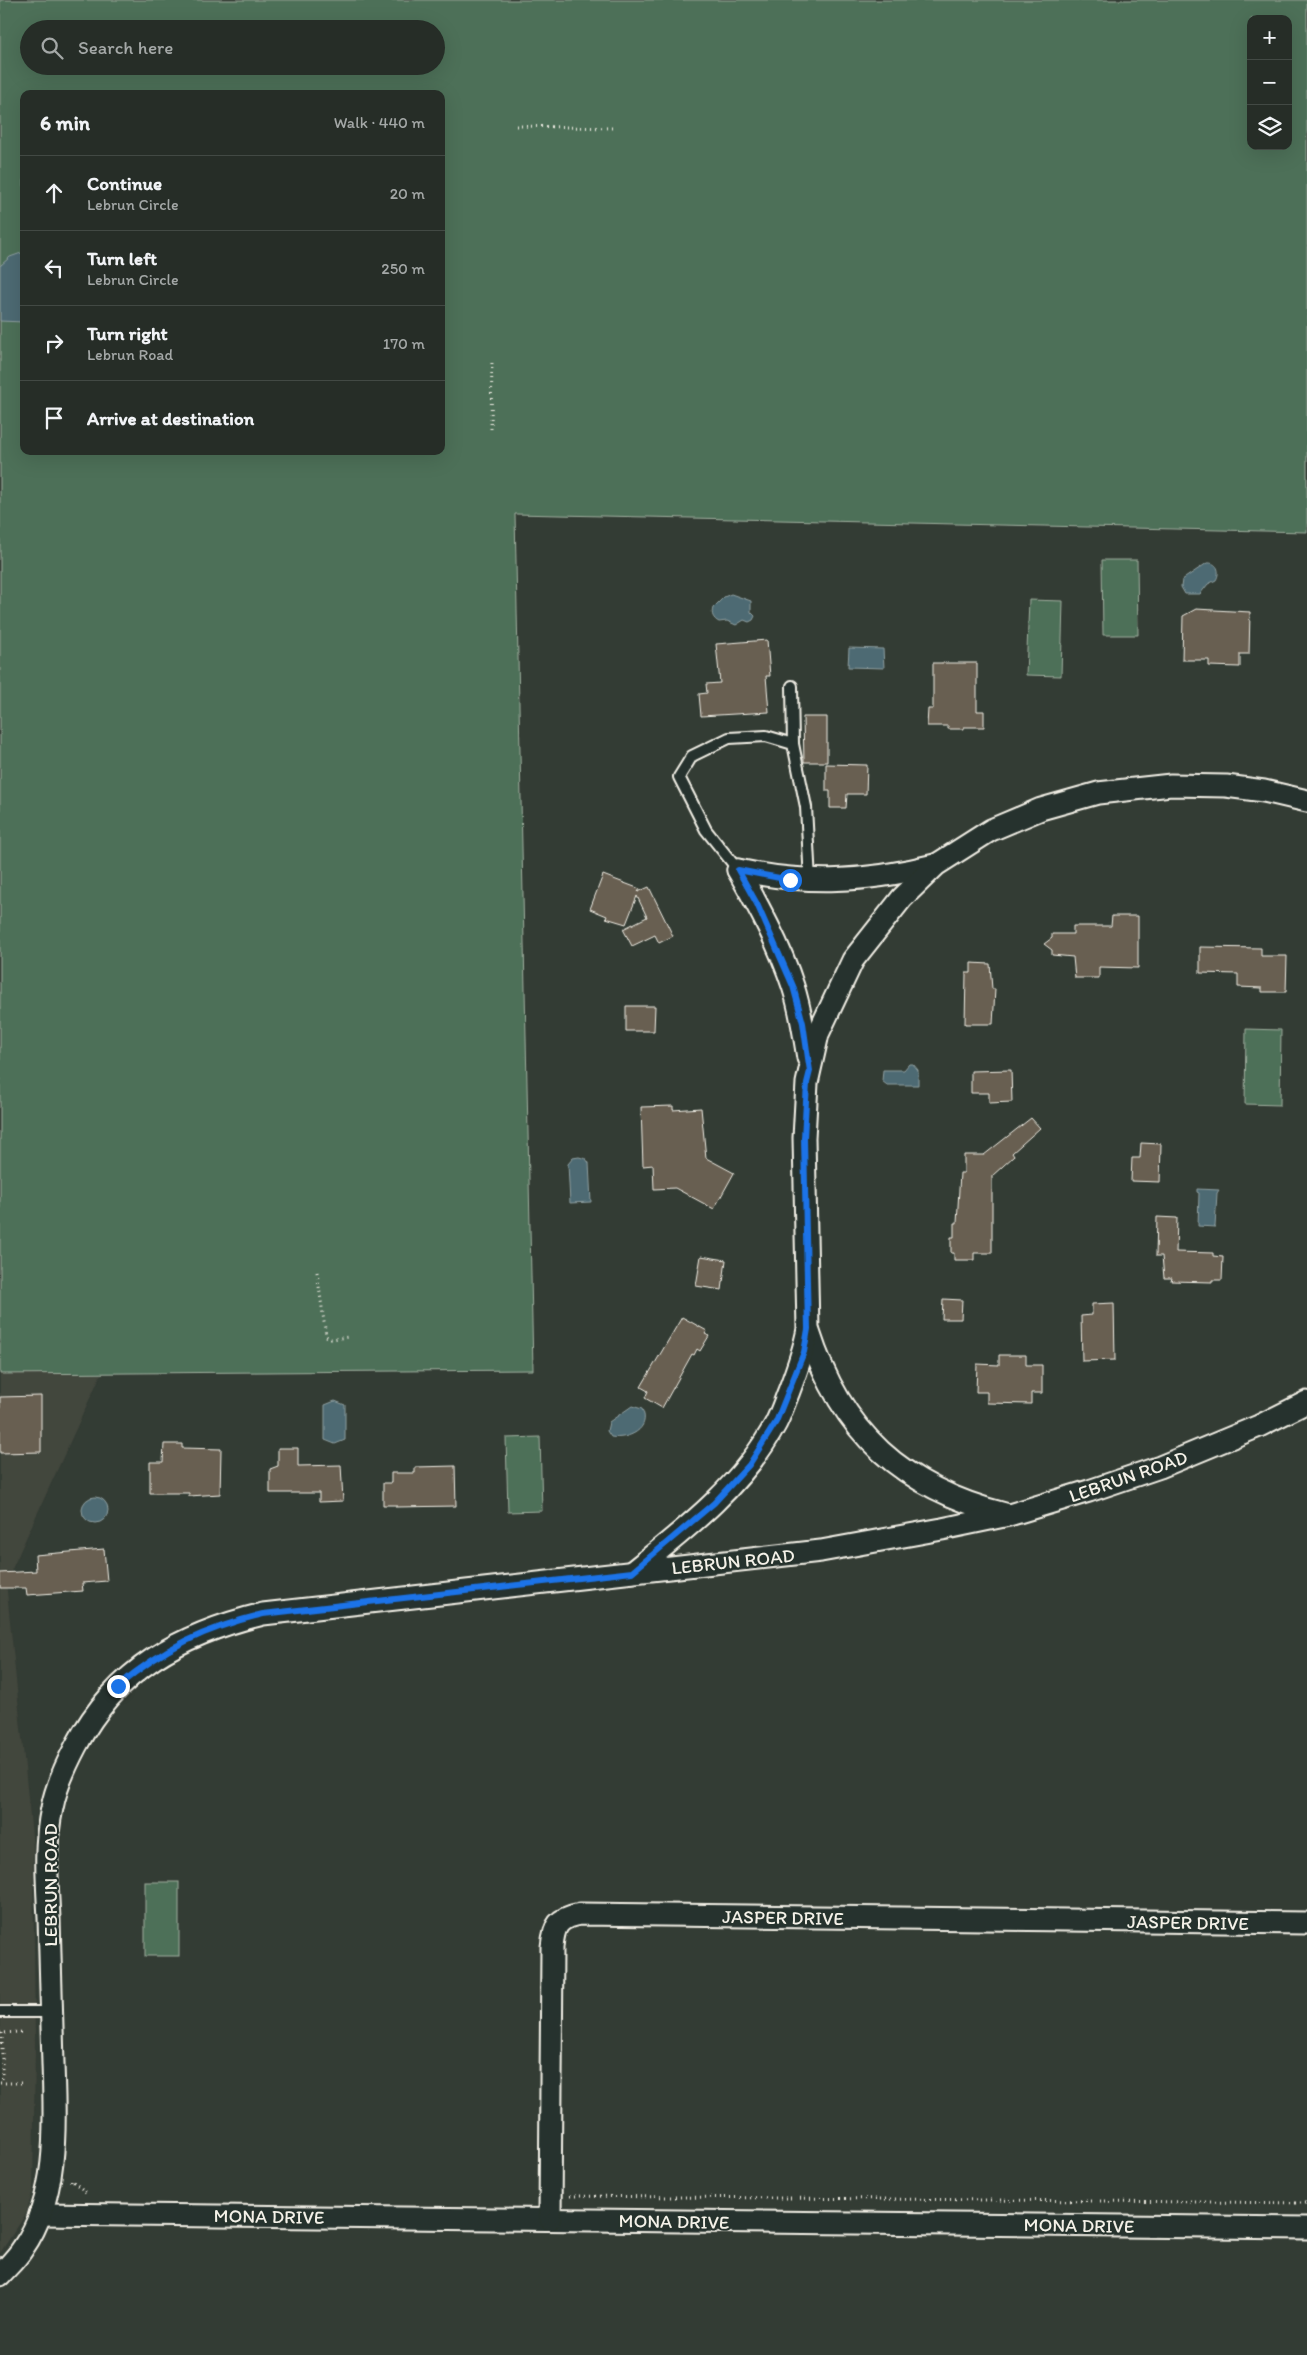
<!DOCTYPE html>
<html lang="en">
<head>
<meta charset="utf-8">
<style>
  body { margin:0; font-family:Itim,sans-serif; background:#2e352f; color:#f1f3f6 }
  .controls { position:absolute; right:15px; top:15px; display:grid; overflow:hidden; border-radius:10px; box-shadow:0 5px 20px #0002 }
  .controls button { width:45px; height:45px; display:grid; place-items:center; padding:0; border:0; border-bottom:1px solid #424944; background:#262d27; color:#f1f3f6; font:25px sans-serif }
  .stop { position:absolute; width:15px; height:15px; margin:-11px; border:4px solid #1a73e8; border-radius:50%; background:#fff }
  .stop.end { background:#1a73e8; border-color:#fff; box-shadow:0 1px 5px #0008 }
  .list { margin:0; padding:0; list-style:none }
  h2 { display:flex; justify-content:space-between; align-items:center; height:65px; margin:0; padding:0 20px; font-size:21px }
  h2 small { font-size:16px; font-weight:400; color:#a4a8a7 }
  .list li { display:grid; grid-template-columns:32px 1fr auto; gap:15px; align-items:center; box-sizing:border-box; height:75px; padding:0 20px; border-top:1px solid #424944 }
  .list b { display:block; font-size:19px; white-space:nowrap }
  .list p { margin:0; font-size:16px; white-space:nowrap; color:#a4a8a7 }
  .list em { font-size:16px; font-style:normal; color:#a4a8a7 }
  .icon { flex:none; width:28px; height:28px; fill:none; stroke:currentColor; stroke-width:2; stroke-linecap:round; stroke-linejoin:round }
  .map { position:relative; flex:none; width:1307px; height:2355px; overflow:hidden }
  .search { position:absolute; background:#262d27; box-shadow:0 5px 20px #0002; left:20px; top:20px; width:425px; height:55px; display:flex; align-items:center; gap:12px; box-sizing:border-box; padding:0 18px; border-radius:28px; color:#a4a8a7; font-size:19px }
  .panel { position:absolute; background:#262d27; box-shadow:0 5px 20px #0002; left:20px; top:90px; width:425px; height:365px; border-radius:10px }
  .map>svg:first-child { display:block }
</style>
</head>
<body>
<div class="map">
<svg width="1307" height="2355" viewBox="0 0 1307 2355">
  <rect width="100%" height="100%" fill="#333c34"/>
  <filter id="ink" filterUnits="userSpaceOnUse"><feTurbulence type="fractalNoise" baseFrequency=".02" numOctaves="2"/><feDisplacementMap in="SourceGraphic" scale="10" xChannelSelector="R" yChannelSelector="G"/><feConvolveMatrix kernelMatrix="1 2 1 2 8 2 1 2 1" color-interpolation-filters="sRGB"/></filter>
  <g filter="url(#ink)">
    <polygon fill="#43463d" points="0,1374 101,1374 6,1582 33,1846 35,2045 33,2190 26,2214 0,2253"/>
    <g fill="#4e6f59" stroke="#a1b0a0" fill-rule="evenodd">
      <path d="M0,0H1307V532L515,514L533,1370L0,1374ZM1251,19H1288V146H1251ZM29,29H436V66H29ZM24,94H441V451H24Z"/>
      <polygon points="1102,560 1137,560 1138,635 1103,635"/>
      <polygon points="1029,600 1063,601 1061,676 1026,675"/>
      <polygon points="1246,1029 1281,1030 1280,1105 1245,1104"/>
      <polygon points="540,1437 542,1511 508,1512 506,1438"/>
      <rect x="145" y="1882" width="34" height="74"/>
    </g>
    <g fill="#4d6a73" stroke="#90a0a2">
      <polygon points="24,252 24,322 0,321 0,266 10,257"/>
      <path d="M1207,563C1217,562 1221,571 1216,580L1208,584L1200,594H1185L1181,587L1182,580Z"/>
      <path d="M731,594L751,601V612L755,616L753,620L749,622L744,620L736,625L727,621L719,622C713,619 711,614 713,608L724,597Z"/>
      <polygon points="849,648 883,649 884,668 848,667"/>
      <polygon points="909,1064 913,1064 918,1070 918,1085 887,1085 882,1081 883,1070 904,1070"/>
      <polygon points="579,1157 586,1159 589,1163 591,1202 570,1203 568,1164 573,1158"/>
      <polygon points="1197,1189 1219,1190 1217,1193 1215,1227 1198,1226 1199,1193 1197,1192"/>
      <polygon points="335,1401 345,1405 345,1440 335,1444 325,1440 325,1405"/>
      <path d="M632,1406L642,1409C652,1429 628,1440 611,1437L607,1431L609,1422Z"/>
      <circle cx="95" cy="1510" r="13"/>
    </g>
    <g fill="#675e51" stroke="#f4f1e8">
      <polygon points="1196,609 1250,612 1249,654 1240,654 1240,667 1209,666 1209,660 1182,660 1183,616"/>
      <polygon points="767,640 770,676 766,676 769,712 701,716 699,694 707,693 706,684 720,683 716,644"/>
      <polygon points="933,663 977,663 977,711 984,711 984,727 964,727 964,729 948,729 948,726 927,726 928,709 933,709"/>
      <polygon points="803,717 827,717 827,762 804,762"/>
      <polygon points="826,764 867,765 866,794 847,794 846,808 830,808 830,791 826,791"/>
      <polygon points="603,875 640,889 638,892 649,887 673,936 659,943 655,935 632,946 623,929 647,917 637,896 626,924 606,918 607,916 590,909"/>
      <polygon points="1112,916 1138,916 1138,968 1099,967 1099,978 1075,978 1073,957 1052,955 1052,950 1044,944 1052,938 1052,934 1073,934 1073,926 1111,926"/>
      <polygon points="1200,947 1261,948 1261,956 1287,956 1286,992 1262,992 1262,988 1238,987 1238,974 1200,973"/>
      <polygon points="971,963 990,964 992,989 995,989 993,1024 965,1024 966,973 971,973"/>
      <polygon points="626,1006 655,1006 654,1031 626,1031"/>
      <polygon points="1011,1070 1012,1102 989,1103 989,1093 971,1093 971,1071"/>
      <polygon points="673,1106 673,1110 701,1108 706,1158 734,1173 714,1209 675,1188 654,1189 653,1165 643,1166 641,1107"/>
      <polygon points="1031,1118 1040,1128 1012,1153 1014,1156 992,1176 992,1253 974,1253 974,1260 954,1260 954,1253 951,1253 951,1237 954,1237 954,1223 957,1223 960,1173 964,1173 964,1155 984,1155"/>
      <polygon points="1141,1143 1161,1144 1160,1182 1131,1181 1132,1158 1140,1158"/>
      <polygon points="1157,1217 1177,1218 1176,1252 1213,1253 1213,1256 1223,1257 1222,1280 1212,1280 1212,1282 1171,1281 1172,1278 1164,1278 1162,1256 1156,1256"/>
      <polygon points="701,1256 726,1260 722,1290 696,1286"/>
      <polygon points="943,1299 962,1300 961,1319 942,1319"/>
      <polygon points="1114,1303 1115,1360 1082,1361 1081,1316 1092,1315 1092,1304"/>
      <polygon points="682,1317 707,1331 705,1334 709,1336 700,1351 697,1349 694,1355 692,1354 662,1408 645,1398 648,1391 641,1387"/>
      <polygon points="999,1355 1026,1355 1026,1365 1042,1365 1042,1393 1031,1393 1031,1404 987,1403 987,1392 976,1392 977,1364 999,1365"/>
      <polygon points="41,1396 41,1452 0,1453 0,1397"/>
      <polygon points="164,1444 182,1444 182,1448 221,1449 220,1494 189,1496 189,1493 150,1493 150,1462 163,1462"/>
      <polygon points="278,1448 298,1448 298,1466 341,1465 343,1501 319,1502 319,1493 270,1493 270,1469 278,1466"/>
      <polygon points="455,1466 456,1506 396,1507 396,1505 383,1505 383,1483 391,1483 391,1473 415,1473 415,1467"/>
      <polygon points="104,1549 107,1581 82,1583 83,1591 27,1595 26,1588 0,1588 0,1573 36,1571 35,1555"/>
    </g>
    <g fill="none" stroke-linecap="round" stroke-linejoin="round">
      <g stroke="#f4f1e8" stroke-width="14">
        <g id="lane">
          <polyline points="792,686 793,744"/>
          <polyline points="738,870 706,830 679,777 692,756 729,738 766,736 793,744 806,807 810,881"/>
          <polyline points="0,2012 52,2012"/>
        </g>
      </g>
      <g stroke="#f4f1e8" stroke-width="25">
        <g id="street">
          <path d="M738,870C759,907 780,946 793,986C801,1010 804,1034 808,1058"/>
          <path d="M738,870C808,885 866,882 935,865"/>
          <path d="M809,1332C841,1433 903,1488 1005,1514"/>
          <path d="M632,1572C686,1529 743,1485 776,1423C781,1413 785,1401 789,1391C797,1370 804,1351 808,1329L804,1138L807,1083L818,1034L853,960L902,898L936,865L991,830L1041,809L1098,793L1171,785L1226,786L1264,791L1307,801"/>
          <polyline points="40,2214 1307,2228"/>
          <path d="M550,2219L552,1947C554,1925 558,1918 580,1914L1307,1923"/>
          <path d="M0,2275C8,2266 17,2258 23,2248C59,2197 55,2124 53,2064C52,2015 50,1967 49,1918C47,1881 44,1844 52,1808C56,1786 66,1765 76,1746C117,1668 181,1634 263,1614L821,1551L942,1529L1009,1515L1089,1491L1160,1467L1259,1426L1307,1402"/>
        </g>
      </g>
      <g stroke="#f4f1e8" stroke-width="3" stroke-dasharray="1 4" stroke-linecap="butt">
        <polyline points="516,126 613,128"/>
        <polyline points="491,429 492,359"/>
        <polyline points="317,1272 326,1336 331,1339 349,1337"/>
        <polyline points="0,2033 23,2032"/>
        <polyline points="2,2033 2,2083"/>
        <polyline points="0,2083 25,2083"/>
        <polyline points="71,2182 71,2180 87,2193"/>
        <polyline points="570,2196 1307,2203"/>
      </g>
      <use href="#lane" stroke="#26332d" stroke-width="10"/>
      <use href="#street" stroke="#26332d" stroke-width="21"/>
    </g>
  </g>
  <g fill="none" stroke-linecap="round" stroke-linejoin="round" filter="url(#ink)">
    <path stroke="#1a73e8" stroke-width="6" d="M118,1686C163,1648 206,1628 263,1614L632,1572L714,1503L749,1465L776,1422L804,1352L808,1329L804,1138L807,1083L810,1071L808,1058L803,1023L793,986L757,904L738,870L790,880"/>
  </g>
  <g text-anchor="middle" stroke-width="4" stroke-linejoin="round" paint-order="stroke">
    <g font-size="19" fill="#f4f1e8" stroke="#26332d">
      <text transform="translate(1128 1476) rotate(-19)" y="7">LEBRUN ROAD</text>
      <text transform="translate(733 1561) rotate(-6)" y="7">LEBRUN ROAD</text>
      <text transform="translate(50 1885) rotate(-90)" y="7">LEBRUN ROAD</text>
      <text transform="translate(783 1917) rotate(1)" y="7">JASPER DRIVE</text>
      <text transform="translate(1188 1922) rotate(1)" y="7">JASPER DRIVE</text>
      <text transform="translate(269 2216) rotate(1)" y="7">MONA DRIVE</text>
      <text transform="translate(674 2221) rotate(1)" y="7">MONA DRIVE</text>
      <text transform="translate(1079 2225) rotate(1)" y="7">MONA DRIVE</text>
    </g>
  </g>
</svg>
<div class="controls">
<button>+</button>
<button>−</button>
<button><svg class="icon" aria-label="layers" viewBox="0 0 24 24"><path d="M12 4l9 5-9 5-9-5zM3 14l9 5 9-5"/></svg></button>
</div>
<div class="stop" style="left:790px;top:880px"></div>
<div class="stop end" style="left:118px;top:1686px"></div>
<div class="search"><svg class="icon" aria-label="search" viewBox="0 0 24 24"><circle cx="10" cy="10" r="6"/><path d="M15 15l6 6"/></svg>Search here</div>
<section class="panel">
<h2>6 min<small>Walk · 440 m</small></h2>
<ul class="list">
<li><svg class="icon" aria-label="ahead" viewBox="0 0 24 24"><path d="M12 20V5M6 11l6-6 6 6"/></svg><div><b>Continue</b><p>Lebrun Circle</p></div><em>20 m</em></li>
<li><svg class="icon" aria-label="left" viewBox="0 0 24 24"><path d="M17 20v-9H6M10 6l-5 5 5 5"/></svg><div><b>Turn left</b><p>Lebrun Circle</p></div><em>250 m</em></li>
<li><svg class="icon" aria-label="right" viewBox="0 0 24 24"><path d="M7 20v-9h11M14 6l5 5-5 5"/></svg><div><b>Turn right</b><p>Lebrun Road</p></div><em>170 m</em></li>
<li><svg class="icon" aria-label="arrive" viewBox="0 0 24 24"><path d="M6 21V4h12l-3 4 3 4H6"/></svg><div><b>Arrive at destination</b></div></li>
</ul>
</section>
</div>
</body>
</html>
